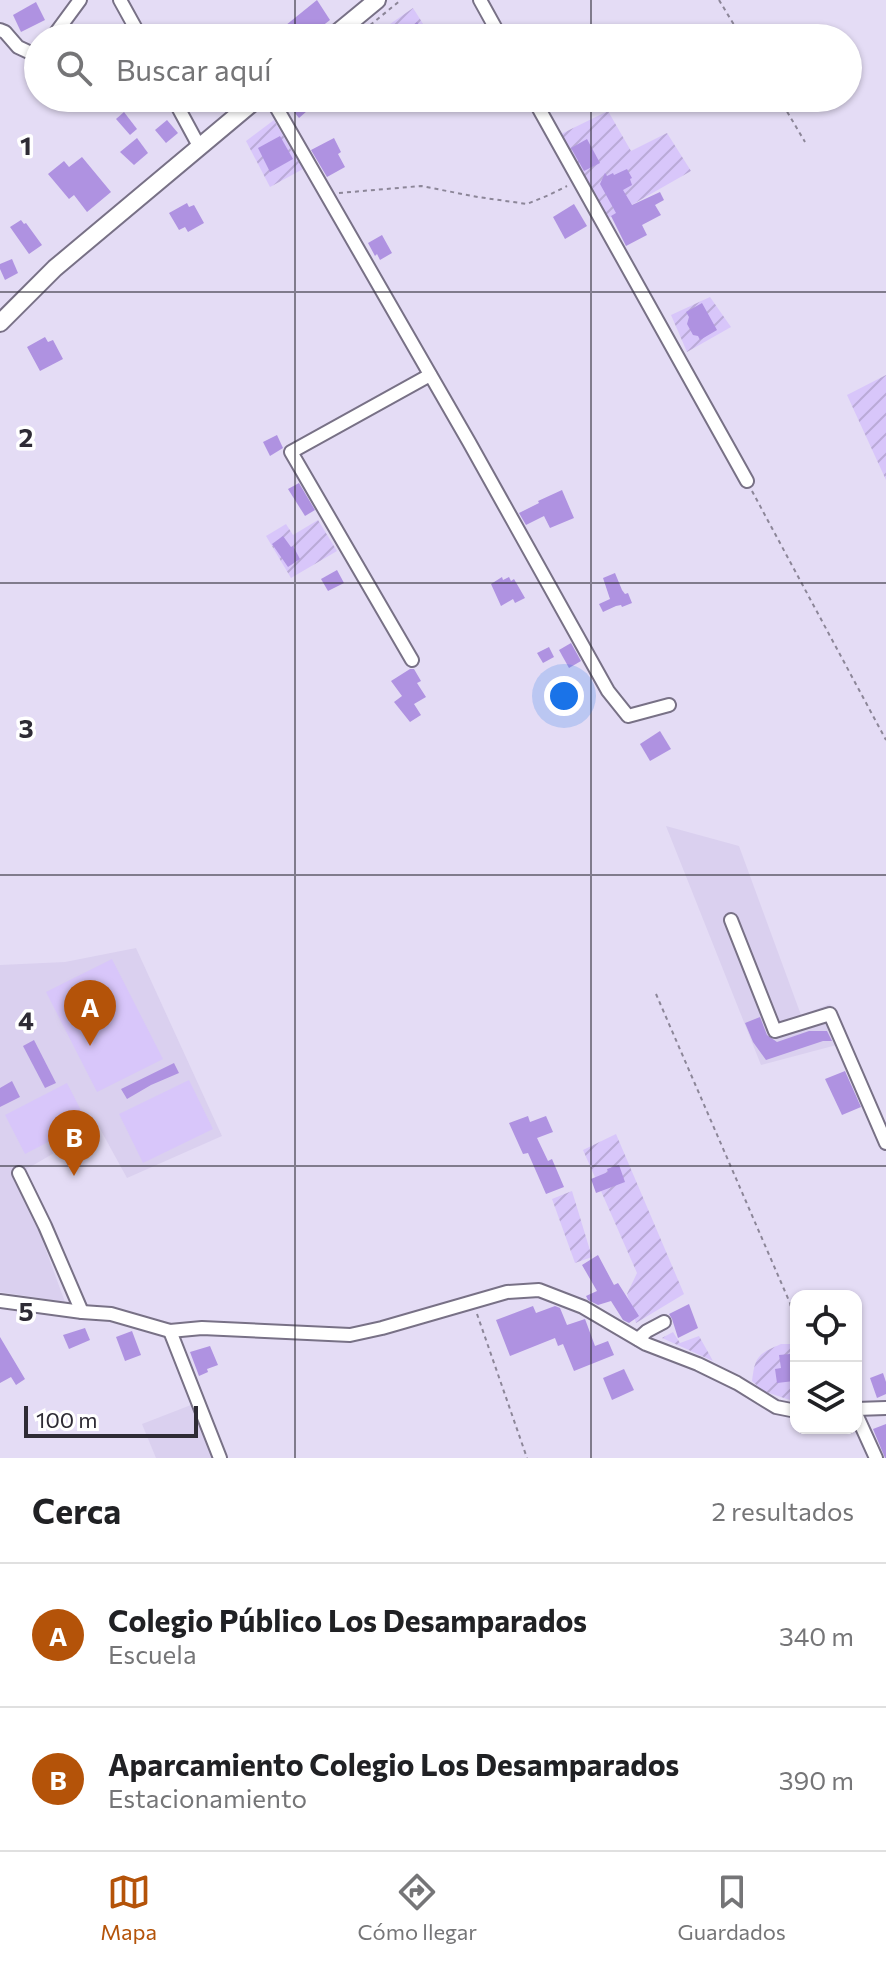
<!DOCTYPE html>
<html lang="es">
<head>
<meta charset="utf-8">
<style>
  body { margin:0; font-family:Commissioner,sans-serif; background:#f2f2f2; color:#202124 }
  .controls { position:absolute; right:24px; bottom:24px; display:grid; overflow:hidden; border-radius:16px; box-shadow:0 2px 6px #0004 }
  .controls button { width:72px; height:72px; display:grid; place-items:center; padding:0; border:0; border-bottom:2px solid #e0e0e0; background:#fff; color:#202124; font:40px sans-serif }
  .scale { position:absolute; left:24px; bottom:20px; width:174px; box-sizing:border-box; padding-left:8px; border:4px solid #2e2b35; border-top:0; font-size:22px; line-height:28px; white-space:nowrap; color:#2e2b35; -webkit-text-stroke:6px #fff; paint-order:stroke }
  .you { position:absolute; left:564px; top:696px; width:28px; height:28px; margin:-20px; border:6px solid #fff; border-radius:50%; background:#1a73e8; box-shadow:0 0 0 12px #1a73e833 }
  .badge { display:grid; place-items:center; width:52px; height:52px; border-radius:50%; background:#b45309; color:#fff; font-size:26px; font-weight:700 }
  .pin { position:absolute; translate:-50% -66px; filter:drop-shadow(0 2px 4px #0008) }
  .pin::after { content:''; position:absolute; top:42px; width:28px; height:24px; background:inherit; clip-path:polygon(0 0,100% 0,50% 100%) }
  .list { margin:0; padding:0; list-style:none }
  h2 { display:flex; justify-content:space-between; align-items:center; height:104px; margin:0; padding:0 32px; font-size:34px }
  h2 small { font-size:26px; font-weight:400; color:#757577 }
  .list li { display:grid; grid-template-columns:52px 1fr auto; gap:24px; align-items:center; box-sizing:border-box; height:144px; padding:0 32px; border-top:2px solid #e0e0e0 }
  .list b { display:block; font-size:30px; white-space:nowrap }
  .list p { margin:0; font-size:26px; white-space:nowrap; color:#757577 }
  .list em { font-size:26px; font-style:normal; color:#757577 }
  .icon { flex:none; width:44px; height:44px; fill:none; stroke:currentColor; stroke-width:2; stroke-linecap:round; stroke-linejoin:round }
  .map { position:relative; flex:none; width:886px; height:1458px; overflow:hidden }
  .search { position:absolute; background:#fff; box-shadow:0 2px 6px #0004; left:24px; right:24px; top:24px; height:88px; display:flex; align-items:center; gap:20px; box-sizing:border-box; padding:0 28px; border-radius:44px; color:#757577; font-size:30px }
  .sheet { height:392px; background:#fff }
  nav { display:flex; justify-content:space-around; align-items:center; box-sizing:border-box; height:112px; border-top:2px solid #e0e0e0; background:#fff; font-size:22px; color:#757577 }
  nav a { display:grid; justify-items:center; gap:4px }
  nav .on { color:#b45309 }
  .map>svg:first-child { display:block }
</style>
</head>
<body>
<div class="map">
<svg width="886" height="1458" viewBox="0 0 886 1458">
  <defs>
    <pattern id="garden-furrows" width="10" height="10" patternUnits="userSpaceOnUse" patternTransform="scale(2)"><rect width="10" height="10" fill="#d8c6fa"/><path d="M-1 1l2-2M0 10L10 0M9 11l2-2" fill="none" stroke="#baaad7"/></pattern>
  </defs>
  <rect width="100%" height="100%" fill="#e4dcf5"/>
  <g fill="#dad0ef">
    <polygon points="666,826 739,846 801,1015 830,1004 848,1042 761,1065"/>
    <polygon points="136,948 222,1136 127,1178 99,1127 18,1174 65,1302 0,1292 0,965 65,962"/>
    <polygon points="191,1405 212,1458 156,1458 142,1424"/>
  </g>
  <g fill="url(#garden-furrows)">
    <polygon points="413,8 432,38 370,38"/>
    <polygon points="608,111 631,151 667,133 691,171 607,219 561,134"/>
    <polygon points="274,120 303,169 270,187 246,141"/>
    <polygon points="710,297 731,327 687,352 671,315"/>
    <polygon points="886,375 886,480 847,395"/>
    <polygon points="318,520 337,551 291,578 266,536 286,524 293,535"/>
    <polygon points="616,1134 684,1294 636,1323 627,1294 637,1273 583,1150"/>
    <polygon points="572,1191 592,1257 575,1263 552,1199"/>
    <polygon points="673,1332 680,1343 699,1336 713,1361 662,1338"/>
    <path d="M781,1344H790L796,1368V1402L763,1391L752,1381C755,1356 758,1354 781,1344Z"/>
  </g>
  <g fill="#d8c6fa">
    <polygon points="112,959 163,1059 97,1092 46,992"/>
    <polygon points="189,1080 213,1129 143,1163 119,1114"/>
    <polygon points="67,1083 87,1122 25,1154 5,1115"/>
  </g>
  <g fill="#af92e1">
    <polygon points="317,0 330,20 307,38 270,38"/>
    <polygon points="36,2 45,20 21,32 13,15"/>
    <polygon points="417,22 428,38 395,38 406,31"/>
    <polygon points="291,98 318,98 305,108 307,111 299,118 286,102"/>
    <polygon points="124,112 137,129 130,135 116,119"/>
    <polygon points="167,120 178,133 166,143 155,130"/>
    <polygon points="280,136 293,159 270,172 258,148"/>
    <polygon points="137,138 148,153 134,165 120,152"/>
    <polygon points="334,138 341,152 338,154 345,167 327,177 311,150"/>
    <polygon points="587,139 600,163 584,171 571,148"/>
    <polygon points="82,157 111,192 87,212 74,195 69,199 48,174 64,161 69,167"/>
    <polygon points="627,169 632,178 630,179 632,185 623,190 632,205 660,192 664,200 655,205 661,215 642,225 647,235 626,246 611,216 616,213 600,184 605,173 607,176 613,173 614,175"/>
    <polygon points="187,203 189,207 194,205 204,223 188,232 185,227 179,230 169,213"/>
    <polygon points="574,204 587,226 565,239 553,217"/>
    <polygon points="21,220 24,224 26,223 42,245 29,254 10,227"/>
    <polygon points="382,235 392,253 380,260 377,254 375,256 368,243"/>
    <polygon points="12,259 18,273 5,280 0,269 0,264"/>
    <polygon points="702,303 717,330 700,340 698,336 693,335 687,324 689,317 686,312"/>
    <polygon points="45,337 48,342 53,340 63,359 40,371 27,347"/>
    <polygon points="277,435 283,448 270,456 263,442"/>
    <polygon points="299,483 315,510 305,516 288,489"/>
    <polygon points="562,490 574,518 550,528 544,516 526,525 519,513 539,503 538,501"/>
    <polygon points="283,536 291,547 293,546 300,559 288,567 272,544"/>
    <polygon points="337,570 344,583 328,591 321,579"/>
    <polygon points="615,573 622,590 625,594 628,593 632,603 622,607 621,605 616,606 603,612 599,604 610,599 603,578"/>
    <polygon points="502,577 503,580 509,577 511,581 514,579 525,598 515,603 513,599 501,606 491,584"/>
    <polygon points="571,643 581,661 569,668 559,650"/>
    <polygon points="549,647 554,657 543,663 537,653"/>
    <polygon points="410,669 414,669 421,681 417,683 426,697 414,704 421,715 410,722 394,702 402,696 391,681"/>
    <polygon points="660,731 671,749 650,761 640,744"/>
    <polygon points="760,1017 767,1035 777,1042 809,1031 827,1031 832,1041 823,1041 766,1060 753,1042 745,1023"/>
    <polygon points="34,1040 56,1083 45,1088 23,1046"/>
    <polygon points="174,1063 179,1073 151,1085 127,1099 121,1089"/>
    <polygon points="845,1071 861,1107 842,1115 825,1079"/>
    <polygon points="12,1081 20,1097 0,1107 0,1088"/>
    <polygon points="528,1116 530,1122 546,1116 553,1132 537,1138 548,1161 552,1159 564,1187 546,1194 528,1153 523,1154 509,1123"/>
    <polygon points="619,1165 625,1182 596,1193 591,1179 608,1172 607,1169"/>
    <polygon points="598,1255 614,1285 618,1283 639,1316 629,1323 623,1320 611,1301 598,1305 588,1300 586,1296 597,1291 582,1265"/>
    <polygon points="689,1304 698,1328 678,1338 672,1319 669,1314"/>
    <polygon points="533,1306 536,1313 555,1306 560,1308 567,1325 585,1319 595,1346 608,1341 614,1355 574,1371 563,1344 558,1346 555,1338 510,1356 496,1320"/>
    <polygon points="85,1328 90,1340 69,1349 63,1335"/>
    <polygon points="132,1331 141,1355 125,1361 116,1337"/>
    <polygon points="0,1337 25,1379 16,1385 11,1377 0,1383"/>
    <polygon points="210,1346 218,1365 207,1369 208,1372 199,1376 190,1352"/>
    <polygon points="790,1354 794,1381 777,1383 775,1369 781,1368 779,1355"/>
    <polygon points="624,1369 634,1390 612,1400 603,1378"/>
    <polygon points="883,1373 886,1382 886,1394 877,1398 870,1378"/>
    <polygon points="886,1424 886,1458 885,1458 873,1429"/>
  </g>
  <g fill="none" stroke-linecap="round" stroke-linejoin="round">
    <g stroke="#787186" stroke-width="16">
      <g id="minor">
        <polyline points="120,0 141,38"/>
        <polyline points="480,0 501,38"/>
        <polyline points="0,30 5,32 18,47 33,54 38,52"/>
        <polyline points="52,38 80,0"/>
        <polyline points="173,98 199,146"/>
        <polyline points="271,98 469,442 608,691 628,716 669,705"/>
        <polyline points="533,98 747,481"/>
        <polyline points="412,660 291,452 430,375"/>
        <polyline points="731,920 775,1031 830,1014 886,1143"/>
        <polyline points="19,1173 45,1226 82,1312"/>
        <polyline points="0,1301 82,1312 111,1314 170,1331 202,1328 350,1335 382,1328 507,1292 539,1290 583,1307 646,1344 698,1364 737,1383 776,1407 796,1411"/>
        <polyline points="170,1331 220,1458"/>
        <polyline points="638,1339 647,1331 664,1322"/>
        <polyline points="856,1409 886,1408"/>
        <polyline points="856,1414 876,1458"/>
      </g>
    </g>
    <g stroke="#787186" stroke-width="20">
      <g id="major">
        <polyline points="331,38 377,0"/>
        <polyline points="0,323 55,268 258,98"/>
      </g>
    </g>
    <g stroke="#8c8698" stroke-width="2" stroke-dasharray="4 4" stroke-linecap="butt">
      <polyline points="719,0 742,38"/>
      <polyline points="364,30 401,0"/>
      <polyline points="779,98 805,142"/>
      <polyline points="339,193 421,186 478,197 527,204 549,195 567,186"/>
      <polyline points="752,491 886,740"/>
      <polyline points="656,994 790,1303 796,1332"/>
      <polyline points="477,1314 527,1458"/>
    </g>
    <use href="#minor" stroke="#fff" stroke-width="12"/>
    <use href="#major" stroke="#fff" stroke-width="16"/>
  </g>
  <path fill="none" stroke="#2e2b35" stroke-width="2" stroke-opacity="0.55" d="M295,0V38M591,0V38M295,98V1458M591,98V1458M0,292H886M0,583H886M0,875H886M0,1166H886"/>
  <g font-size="26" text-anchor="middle" font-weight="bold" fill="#2e2b35" stroke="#fff" stroke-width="7" stroke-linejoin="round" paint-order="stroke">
    <text x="26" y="155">1</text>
    <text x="26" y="447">2</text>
    <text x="26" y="738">3</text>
    <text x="26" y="1030">4</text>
    <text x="26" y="1321">5</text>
  </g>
</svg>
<div class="controls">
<button><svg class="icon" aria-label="locate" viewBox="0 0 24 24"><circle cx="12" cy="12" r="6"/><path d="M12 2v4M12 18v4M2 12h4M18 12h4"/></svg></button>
<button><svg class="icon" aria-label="layers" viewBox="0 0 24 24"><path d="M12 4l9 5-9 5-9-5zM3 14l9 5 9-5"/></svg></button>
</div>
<div class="scale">100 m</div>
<div class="you"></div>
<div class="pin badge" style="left:90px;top:1046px">A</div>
<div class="pin badge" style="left:74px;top:1176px">B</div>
<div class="search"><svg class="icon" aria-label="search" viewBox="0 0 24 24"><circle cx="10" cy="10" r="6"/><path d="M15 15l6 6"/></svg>Buscar aquí</div>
</div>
<section class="sheet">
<h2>Cerca<small>2 resultados</small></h2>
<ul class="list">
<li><span class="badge">A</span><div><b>Colegio Público Los Desamparados</b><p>Escuela</p></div><em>340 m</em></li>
<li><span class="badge">B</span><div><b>Aparcamiento Colegio Los Desamparados</b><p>Estacionamiento</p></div><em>390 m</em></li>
</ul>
</section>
<nav>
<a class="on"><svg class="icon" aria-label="map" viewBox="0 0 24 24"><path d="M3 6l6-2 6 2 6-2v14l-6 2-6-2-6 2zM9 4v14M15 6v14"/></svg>Mapa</a>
<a><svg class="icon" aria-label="directions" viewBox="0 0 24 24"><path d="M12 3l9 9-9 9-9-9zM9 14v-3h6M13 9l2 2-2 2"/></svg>Cómo llegar</a>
<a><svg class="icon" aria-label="saved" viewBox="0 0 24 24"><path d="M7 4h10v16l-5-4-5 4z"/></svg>Guardados</a>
</nav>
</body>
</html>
